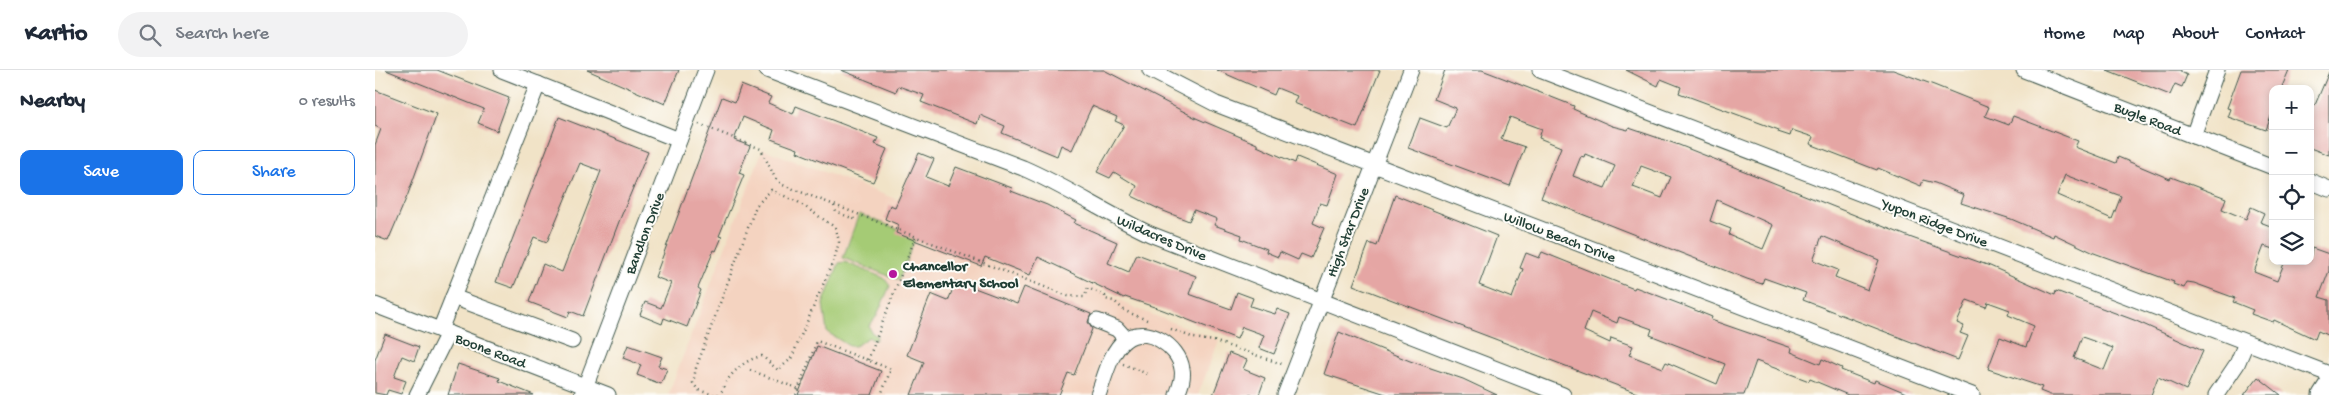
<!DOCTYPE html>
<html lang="en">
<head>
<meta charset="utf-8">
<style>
  body { margin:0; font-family:"Gochi Hand",sans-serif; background:#f2f2f3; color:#1f2937 }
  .controls { position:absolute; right:15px; top:15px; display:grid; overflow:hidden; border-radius:10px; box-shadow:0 2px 8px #0003 }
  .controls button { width:45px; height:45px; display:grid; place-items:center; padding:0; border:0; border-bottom:1px solid #e0e1e3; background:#fff; color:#1f2937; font:25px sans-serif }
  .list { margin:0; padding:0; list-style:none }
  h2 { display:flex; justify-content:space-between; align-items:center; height:65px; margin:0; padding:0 20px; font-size:21px }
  h2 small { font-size:16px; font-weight:400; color:#747a83 }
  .actions { display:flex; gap:10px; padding:15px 20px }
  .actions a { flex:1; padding:11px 0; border:1px solid #1a73e8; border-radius:10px; text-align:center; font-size:18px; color:#1a73e8 }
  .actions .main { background:#1a73e8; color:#fff }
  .icon { flex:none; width:28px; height:28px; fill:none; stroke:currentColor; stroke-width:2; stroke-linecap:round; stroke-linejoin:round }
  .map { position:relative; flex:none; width:1954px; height:325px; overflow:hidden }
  header { display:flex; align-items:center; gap:30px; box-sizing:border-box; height:70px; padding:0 25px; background:#fff; border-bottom:1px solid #e0e1e3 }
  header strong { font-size:24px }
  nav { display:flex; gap:28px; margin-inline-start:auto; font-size:18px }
  .search { width:350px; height:45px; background:#f2f2f3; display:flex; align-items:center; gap:12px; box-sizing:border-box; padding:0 18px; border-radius:28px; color:#747a83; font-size:19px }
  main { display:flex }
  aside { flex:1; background:#fff }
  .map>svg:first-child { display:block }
</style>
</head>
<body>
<header>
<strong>Kartio</strong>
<div class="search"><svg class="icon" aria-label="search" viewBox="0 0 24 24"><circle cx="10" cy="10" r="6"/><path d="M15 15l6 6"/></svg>Search here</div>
<nav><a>Home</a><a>Map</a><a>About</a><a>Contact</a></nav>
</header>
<main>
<aside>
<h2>Nearby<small>0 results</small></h2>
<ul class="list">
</ul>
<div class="actions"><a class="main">Save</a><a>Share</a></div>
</aside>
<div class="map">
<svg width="1954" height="325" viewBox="0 0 1954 325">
  <rect width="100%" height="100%" fill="#fdfcf7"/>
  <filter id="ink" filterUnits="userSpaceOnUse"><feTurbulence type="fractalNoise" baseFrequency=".02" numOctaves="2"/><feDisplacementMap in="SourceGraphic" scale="10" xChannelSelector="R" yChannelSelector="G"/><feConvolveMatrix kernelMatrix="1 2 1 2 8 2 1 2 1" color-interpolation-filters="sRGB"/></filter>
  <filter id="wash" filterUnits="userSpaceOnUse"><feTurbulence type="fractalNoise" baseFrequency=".0096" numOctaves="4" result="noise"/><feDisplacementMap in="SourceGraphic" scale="20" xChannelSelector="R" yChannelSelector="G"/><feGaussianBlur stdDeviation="1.12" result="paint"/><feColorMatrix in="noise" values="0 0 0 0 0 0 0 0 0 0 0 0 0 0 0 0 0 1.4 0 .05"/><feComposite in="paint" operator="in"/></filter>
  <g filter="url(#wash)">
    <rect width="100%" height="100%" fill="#f1e3c7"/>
    <polygon fill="#f4d3c0" points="388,79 632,171 760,238 844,270 823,325 293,325"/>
    <g fill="#a5cb75" stroke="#628454">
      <polygon points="484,144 541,166 524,210 468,188"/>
      <polygon points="470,192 509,208 515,216 501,247 494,256 496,262 502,266 501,270 494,267 480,276 474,276 452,262 448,234 464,193"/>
    </g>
    <g id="blocks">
      <g fill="#e5a6a4" fill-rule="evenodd">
        <polygon points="11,0 62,0 134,28 122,61 103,53 109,39"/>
        <polygon points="212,0 304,0 290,34"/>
        <polygon points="466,0 729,0 821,48 882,74 882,76 920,93 922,87 963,104 952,135 945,133 938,153 949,158 936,188 926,184 923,190 905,182 903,187 891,182 892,179 866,169 867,165 839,155 842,149 819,140 814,151 786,140 757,126 762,116 739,102 735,108 722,102 749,55 740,51 742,47 717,36 697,80 686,75 682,86 627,63 630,56 605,45 602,54 546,32 549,25 523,16 521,22"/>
        <polygon points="842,0 1005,0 982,58 919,33 922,26 902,18 899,25"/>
        <path d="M1070,0H1107L1128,8L1199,36L1198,39L1237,56L1253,60L1254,58L1304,75L1537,168L1615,196L1680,225L1681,221L1759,250L1828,281L1811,320L1783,307L1776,325H1675L1665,321L1667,317L1613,299L1625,267L1651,277L1659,256L1633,245L1635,240L1613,232L1611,237L1592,230L1582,253L1589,256L1585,263L1593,266L1583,290L1428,230L1431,223L1389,208L1387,214L1372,209L1166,128L1186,77L1164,68L1167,59L1135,47L1126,69L1150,77L1135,116L1033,78L1045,48L1072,58L1081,38L1059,29ZM1210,84L1240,96L1230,118L1198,106L1206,86L1209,87ZM1266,96L1296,107L1287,128L1258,117ZM1342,130L1398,155L1388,179L1354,165L1356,159L1335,151ZM1447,166L1504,190L1493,220L1460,207L1463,200L1438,190ZM1707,267L1738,278L1729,300L1699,288Z"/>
        <path d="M1251,0H1518L1559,15L1614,37L1610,46L1634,55L1638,46L1703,71L1700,77L1741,93L1743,87L1795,109L1796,107L1851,128L1847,139L1871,149L1876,137L1889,143L1885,152L1898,157V179L1889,176L1879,202L1902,211L1910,191H1935L1937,178L1954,184V201L1944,227L1954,230V266L1943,261L1940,269L1899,250L1898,252L1876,244L1878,240L1858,232L1860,228L1819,213L1812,212L1809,218L1798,214L1799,212L1719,183L1679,164L1678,167L1636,149L1586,133L1589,125L1560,113L1548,110L1546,116L1503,98L1502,100L1435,74L1438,67L1417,60L1415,66L1403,62L1404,60L1304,23L1306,17L1286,9L1283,16ZM1690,105L1746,126L1737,149L1682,125Z"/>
        <polygon points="1732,0 1806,0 1806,2 1812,5 1807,17 1800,14 1795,25"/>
        <polygon points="1866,0 1914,0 1906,19 1898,19 1898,41 1891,60 1853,47 1856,39 1852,38"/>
        <polygon points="1954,2 1954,85 1935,78 1935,33 1940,35"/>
        <polygon points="366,15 396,27 393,33 418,44 421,36 503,68 500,74 512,79 498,112 422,82 423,79 396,69 399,60 368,47 359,70 375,76 364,103 369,105 344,166 347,167 341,181 339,180 323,218 326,220 312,257 289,248 287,254 265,245 270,232 286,238 296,213 280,207 347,27 360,32"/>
        <polygon points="0,20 62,44 33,124 13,171 0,166 0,75 6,59 0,56"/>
        <polygon points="184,47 273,82 245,149 208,246 195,241 193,247 154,232 168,194 187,202 226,101 205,93 172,172 159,167 138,218 121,212"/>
        <polygon points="544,83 559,89 551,107 573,116 581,97 637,118 636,121 672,135 701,150 699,153 742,172 733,193 754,202 762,184 821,206 814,224 856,239 862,222 878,228 875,236 900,244 902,239 915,244 899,284 884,278 889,265 867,257 862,269 788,240 750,227 749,228 663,187 655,205 610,187 606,196 521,163 524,155 510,149 515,135 520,137"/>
        <path d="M1020,125L1122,166L1104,215L1137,228L1148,199L1145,198L1151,183L1164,188L1167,182L1259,219L1260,217L1310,236L1337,247L1336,250L1417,278L1416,282L1445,294L1447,289L1467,298L1466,300L1499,313L1500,310L1536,325H1473L1435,309L1434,311L1381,291L1369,325H1267L978,215L994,173L1002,176ZM1216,242L1242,253L1244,247L1277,259L1275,265L1350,294L1342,314L1291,292L1288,298L1254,285L1258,276L1236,268L1235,273L1209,261Z"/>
        <polygon points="581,211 642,234 649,217 716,244 713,252 717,259 699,305 693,303 684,325 536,325 549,292 532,285 556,224 573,231"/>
        <polygon points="964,262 1035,291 1088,309 1122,325 1014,325 949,304"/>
        <polygon points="10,264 44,277 39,291 27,286 19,307 31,311 26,324 13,320 11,325 0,323 0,290"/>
        <polygon points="253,275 287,287 283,296 292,299 286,314 262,305 266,295 248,288"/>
        <polygon points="442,276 506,301 497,325 423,325"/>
        <polygon points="854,283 872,290 868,299 890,308 884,325 838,325"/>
        <polygon points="83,294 125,308 124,311 159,325 73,325"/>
        <polygon points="1883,307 1906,325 1869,325"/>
      </g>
    </g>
  </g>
  <g filter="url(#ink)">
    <use href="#blocks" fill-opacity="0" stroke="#3e564a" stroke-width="1"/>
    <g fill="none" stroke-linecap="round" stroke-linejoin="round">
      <g stroke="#3e564a" stroke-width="17">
        <g id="minor">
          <polyline points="127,0 304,70"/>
          <path d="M392,0L648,98C692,117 732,144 775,164L1188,325"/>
          <polyline points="775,0 841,34 1597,325"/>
          <polyline points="1165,0 1954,304"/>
          <polyline points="1649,0 1898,97"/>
          <polyline points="1818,66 1842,0"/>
          <polyline points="1935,111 1954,119"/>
          <polyline points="78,227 197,271"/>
          <polyline points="0,235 233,325"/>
          <polyline points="722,251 742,259 751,269"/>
          <polyline points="65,260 163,14"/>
          <polyline points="42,325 73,263"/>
          <polyline points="207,325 331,0"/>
          <path d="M723,325C730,307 735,282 750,270C771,254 804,276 807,299C809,308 805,317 802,325"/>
          <polyline points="910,325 1036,0"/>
          <polyline points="1841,325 1862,294 1871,273"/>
        </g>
      </g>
      <g stroke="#3e564a" stroke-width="21">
        <polyline id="major" points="1947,325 1954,314"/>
      </g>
      <g stroke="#3e564a" stroke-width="2.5" stroke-dasharray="1 4" stroke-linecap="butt">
        <polyline points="324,54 386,79 400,108 408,115 693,226 709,227 713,218 730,226 730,229 739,231 750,241 772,250"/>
        <polyline points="459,136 461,142 482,150"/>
        <polyline points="796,259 819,268 839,271 907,294"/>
        <polyline points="493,290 541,166"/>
        <polyline points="748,294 775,305"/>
        <polyline points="375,300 424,319"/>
        <path d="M339,325L323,320L318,313L321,298L381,136L396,120L423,132L461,158L464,172L460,187L416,289L403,300L387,286C372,289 360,299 351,312C348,318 348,322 342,325"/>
        <polyline points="421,325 442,271 516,299 506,325"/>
      </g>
      <use href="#minor" stroke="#fff" stroke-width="15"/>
      <use href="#major" stroke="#fff" stroke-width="19"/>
    </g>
  </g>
  <circle fill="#b5179e" stroke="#fdfcf7" stroke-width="2" cx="518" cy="204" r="5"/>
  <g text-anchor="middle" stroke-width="4" stroke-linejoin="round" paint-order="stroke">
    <g font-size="15" fill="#1f3d34" stroke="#fdfcf7">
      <text transform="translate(1773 48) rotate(21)" y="5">Bugle Road</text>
      <text transform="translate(1560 152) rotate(21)" y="5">Yupon Ridge Drive</text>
      <text transform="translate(972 162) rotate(-69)" y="5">High Star Drive</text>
      <text transform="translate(269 163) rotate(-69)" y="5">Bandlon Drive</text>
      <text transform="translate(1185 166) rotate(21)" y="5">Willow Beach Drive</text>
      <text transform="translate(787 167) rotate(23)" y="5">Wildacres Drive</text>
      <text transform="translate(116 280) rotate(21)" y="5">Boone Road</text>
    </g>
    <g font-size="15" font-weight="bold" fill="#1f3d34" stroke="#fdfcf7" text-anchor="start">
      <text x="528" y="200">Chancellor<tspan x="528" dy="17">Elementary School</tspan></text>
    </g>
  </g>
</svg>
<div class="controls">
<button>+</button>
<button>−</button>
<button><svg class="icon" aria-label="locate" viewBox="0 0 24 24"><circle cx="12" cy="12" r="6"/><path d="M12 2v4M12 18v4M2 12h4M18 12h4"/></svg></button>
<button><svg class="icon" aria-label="layers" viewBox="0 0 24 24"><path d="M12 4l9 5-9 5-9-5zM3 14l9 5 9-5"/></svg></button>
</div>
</div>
</main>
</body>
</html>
